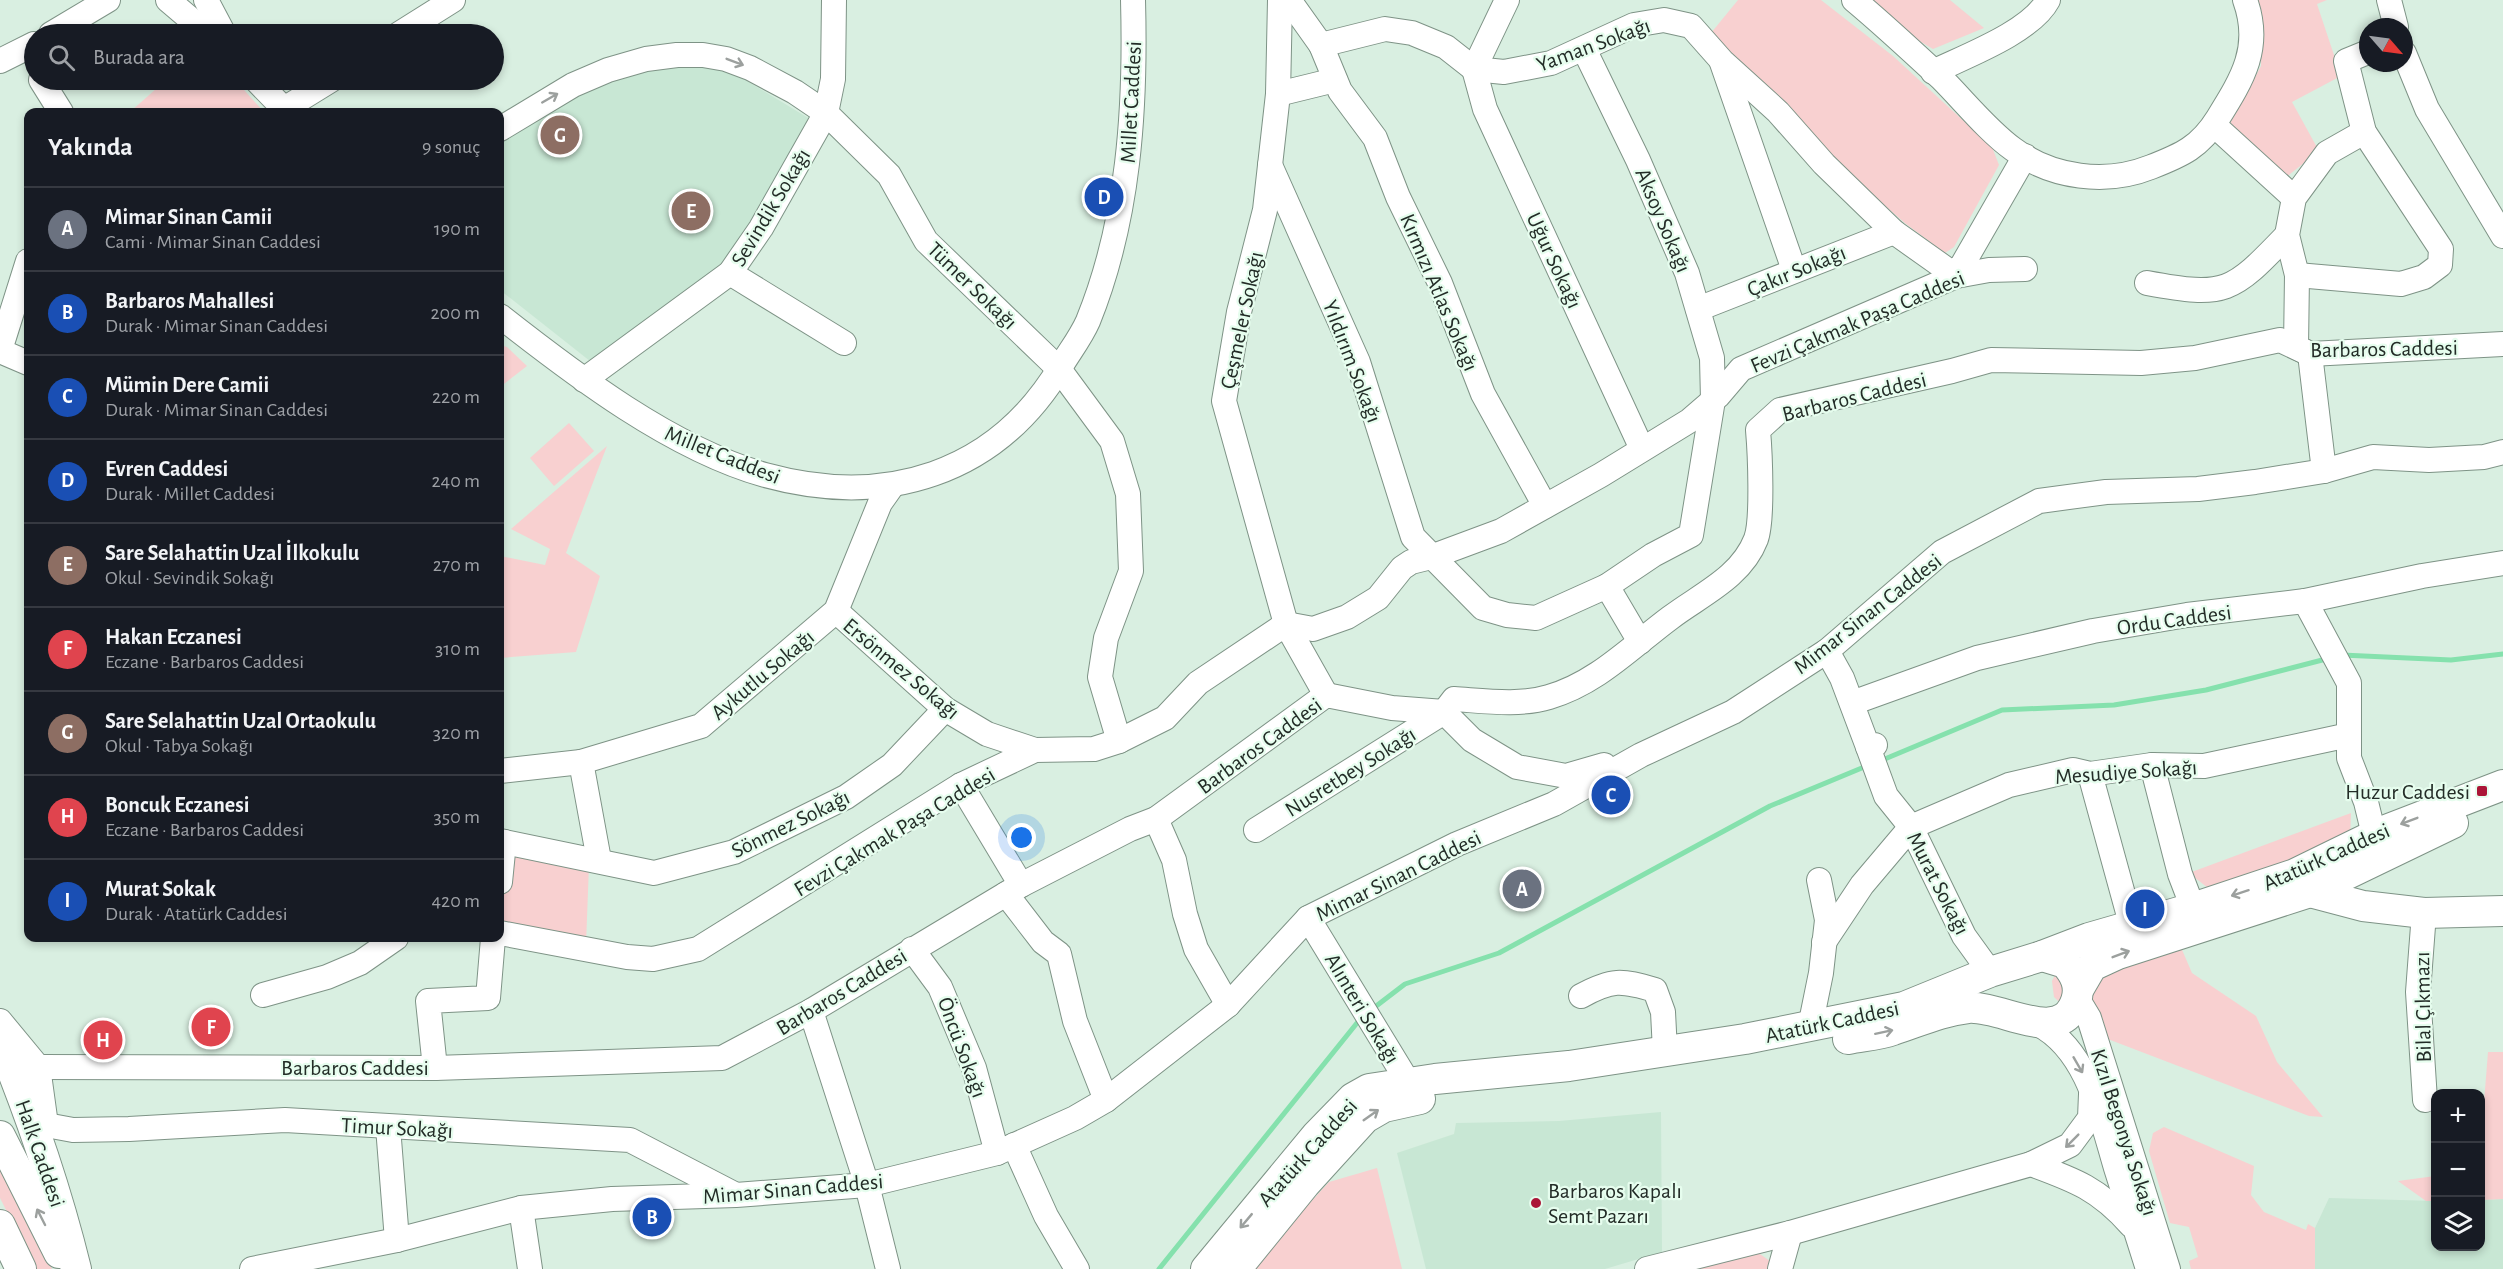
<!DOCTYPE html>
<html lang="tr">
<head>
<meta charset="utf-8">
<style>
  body { margin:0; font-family:"Alegreya Sans",sans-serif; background:#242831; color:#f1f3f6 }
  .controls { position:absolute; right:18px; bottom:18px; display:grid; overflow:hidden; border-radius:12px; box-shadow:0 3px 9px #0003 }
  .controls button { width:54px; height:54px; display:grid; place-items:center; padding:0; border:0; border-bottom:2px solid #363941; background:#171b24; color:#f1f3f6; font:30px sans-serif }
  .compass { position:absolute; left:2359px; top:18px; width:54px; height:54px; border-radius:50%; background:#171b24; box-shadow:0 3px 9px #0003; rotate:118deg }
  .you { position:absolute; left:1022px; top:838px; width:21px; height:21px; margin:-15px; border:4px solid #fff; border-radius:50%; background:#1a73e8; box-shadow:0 0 0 9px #1a73e833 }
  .badge { display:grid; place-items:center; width:39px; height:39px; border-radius:50%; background:#8c9099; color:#fff; font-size:20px; font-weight:700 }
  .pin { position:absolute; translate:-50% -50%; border:3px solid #fff; box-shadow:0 2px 6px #0006 }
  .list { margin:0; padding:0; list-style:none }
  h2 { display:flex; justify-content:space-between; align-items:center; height:78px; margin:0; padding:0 24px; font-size:26px }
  h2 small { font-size:20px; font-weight:400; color:#9ea1a6 }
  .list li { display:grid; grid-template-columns:39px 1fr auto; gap:18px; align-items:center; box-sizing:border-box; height:84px; padding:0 24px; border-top:2px solid #363941 }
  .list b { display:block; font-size:22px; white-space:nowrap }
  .list p { margin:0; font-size:20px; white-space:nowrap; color:#9ea1a6 }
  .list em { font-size:20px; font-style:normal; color:#9ea1a6 }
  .icon { flex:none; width:33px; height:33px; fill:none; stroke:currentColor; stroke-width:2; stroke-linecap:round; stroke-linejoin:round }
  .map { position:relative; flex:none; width:2503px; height:1269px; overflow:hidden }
  .search { position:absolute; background:#171b24; box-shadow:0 3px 9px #0003; left:24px; top:24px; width:480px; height:66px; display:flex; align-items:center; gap:15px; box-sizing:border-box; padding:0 21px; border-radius:33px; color:#9ea1a6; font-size:22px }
  .panel { position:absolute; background:#171b24; box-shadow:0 3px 9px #0003; left:24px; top:108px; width:480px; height:834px; border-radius:12px }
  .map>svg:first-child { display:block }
</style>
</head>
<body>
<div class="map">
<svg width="2503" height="1269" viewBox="0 0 2503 1269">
  <rect width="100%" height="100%" fill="#d9efe1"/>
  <g fill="#c8e7d4">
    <polygon points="657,65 727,69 810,119 734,253 595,365 500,290 500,142 574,95"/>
    <polygon points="1661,1112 1662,1252 1605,1269 1426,1269 1397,1153 1454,1134 1456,1123 1559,1121"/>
    <polygon points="2329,1198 2435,1201 2436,1246 2480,1246 2481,1200 2503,1199 2503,1269 2315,1269 2315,1228"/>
  </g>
  <g fill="#f8d0d0">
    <polygon points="1738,0 1821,0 1893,56 1992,147 1999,165 1954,247 1945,253 1906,224 1819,149 1711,33"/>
    <polygon points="1864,0 1950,0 1984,28 1933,49 1909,35"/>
    <polygon points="2257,0 2327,0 2317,4 2341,76 2292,102 2319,151 2285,178 2229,125 2261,66 2262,12"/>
    <polygon points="166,80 235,80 264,112 130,112"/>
    <polygon points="500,345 507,347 527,366 500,387"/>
    <polygon points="569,423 594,451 554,486 530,458"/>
    <polygon points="607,446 566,553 600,576 576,652 500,658 500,556 545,565 550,549 511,529"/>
    <polygon points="2351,813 2350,841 2213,892 2189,873"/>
    <polygon points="507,853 589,865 586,944 500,928"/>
    <polygon points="2177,938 2192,973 2256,1016 2277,1062 2323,1117 2309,1116 2092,1033 2054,997 2052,981 2060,965"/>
    <polygon points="2488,1052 2503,1052 2503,1199 2481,1200 2481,1140"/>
    <polygon points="2164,1127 2254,1166 2251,1195 2264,1212 2306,1230 2308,1224 2315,1228 2315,1269 2191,1269 2189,1261 2198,1257 2189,1227 2170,1223 2149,1151 2153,1133"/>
    <polygon points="0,1160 52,1269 36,1269 0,1198"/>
    <polygon points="1377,1168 1402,1269 1249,1269 1329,1182"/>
    <polygon points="2435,1176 2435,1201 2426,1201 2398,1181"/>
    <polygon points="1754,1250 1770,1261 1768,1269 1691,1269"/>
  </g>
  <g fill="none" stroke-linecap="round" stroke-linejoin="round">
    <g stroke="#85e1ad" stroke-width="5">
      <polyline points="2342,655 2451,660 2503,654"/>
      <polyline points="1880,761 2002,710 2114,705 2206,690 2330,658"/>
      <polyline points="1371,1010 1405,984 1499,953 1770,806 1869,765"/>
      <polyline points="1159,1269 1361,1018"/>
    </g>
    <g stroke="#7e9386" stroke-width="26">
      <g id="minor">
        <polyline points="168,0 208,34"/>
        <polyline points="206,0 224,34"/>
        <polyline points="1280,0 1278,94 1265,210 1239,312 1224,401 1286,624 1326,695"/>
        <polyline points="1289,0 1321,45 1340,91 1375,138 1398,197 1440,283 1483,394 1545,506"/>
        <polyline points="1507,0 1474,69 1485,109 1642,449"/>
        <path d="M1854,0C1884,25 1913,52 1942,79C1964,101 1988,131 2013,149C2052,178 2106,185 2151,167C2182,155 2200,147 2218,118C2243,78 2262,47 2245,0"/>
        <polyline points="2389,0 2396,27"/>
        <polyline points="51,34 108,0"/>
        <polyline points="399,34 453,0"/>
        <polyline points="1321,45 1385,29 1412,33 1446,47 1474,69 1504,72 1551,63 1634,25 1664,20 1691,26 1722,61 1778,112 1824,164 1894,232 1956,276 2025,156"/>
        <polyline points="2404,53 2427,109 2503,236"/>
        <polyline points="0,61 34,44"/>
        <polyline points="1722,63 1794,270"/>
        <path d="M1933,72C1966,56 2031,32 2048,0"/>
        <polyline points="41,80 61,112"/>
        <polyline points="256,80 287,112"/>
        <polyline points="1278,94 1335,80"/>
        <polyline points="284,109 331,80"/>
        <polyline points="2214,125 2294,198"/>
        <polyline points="500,129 573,85 608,70 646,59 677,55 703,55 726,59 750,68 795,92 826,113 889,175 926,241 1059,369 1112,441 1128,494 1131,571 1106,638 1100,677 1119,741"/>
        <polyline points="1270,165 1358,362 1413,537 1483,608 1507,615 1536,618 1607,586 1653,555 1691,535 1713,400 1712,358 1687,273 1638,160 1584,49"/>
        <polyline points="730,273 844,343"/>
        <polyline points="2297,275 2401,284 2424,277 2440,265 2441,249 2364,132 2346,61 2368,52"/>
        <path d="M2147,283C2227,298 2232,292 2287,235"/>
        <polyline points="1698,309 1894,232"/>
        <path d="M500,316C575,375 672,449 765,475C885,508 996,475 1061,366C1070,351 1081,337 1088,321C1129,220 1136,109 1133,0"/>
        <polyline points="0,350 28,261"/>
        <polyline points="0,351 28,363"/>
        <polyline points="584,380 730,273 761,228 826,113 833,79 834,0"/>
        <polyline points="2324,471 2310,354 2296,347 2297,275 2287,235 2294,198 2327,153 2364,132"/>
        <polyline points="1607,586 1640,642"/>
        <polyline points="2305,601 2349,683 2349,758 2366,802 2374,835"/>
        <polyline points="836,611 945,709 987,734 1035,750"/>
        <polyline points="1827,651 1842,678 1868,747 1875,745"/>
        <polyline points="1852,703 1977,658 2093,631 2187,615 2305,601 2422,576 2503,563"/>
        <polyline points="1444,712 1472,740 1517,767 1566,776 1604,765"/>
        <polyline points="1868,747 1886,796 1911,827 1964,936 1990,972"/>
        <polyline points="2152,765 2180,874 2193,908"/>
        <polyline points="500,771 581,762"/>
        <polyline points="2090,774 2132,927"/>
        <polyline points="961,785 1021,885"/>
        <polyline points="1156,819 1174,860 1185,914 1196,949 1228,1005"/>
        <path d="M1256,830L1444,712L1454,699C1485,701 1520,706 1549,697C1597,683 1631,647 1670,618C1700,595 1741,578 1756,539C1763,520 1760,453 1758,430L1780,410L1952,371L1991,360L2141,363L2195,358L2280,340L2310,354L2503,344"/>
        <polyline points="500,841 654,873 734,852 846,797 892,765 945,709"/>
        <polyline points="599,860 581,762 701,726 836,611 880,503 892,486"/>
        <polyline points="500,882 504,842"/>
        <polyline points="1006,894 1043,942 1059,954 1075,1021 1106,1100"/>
        <polyline points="2424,913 2418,992 2425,1100"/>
        <polyline points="1308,918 1408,1082 1411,1100"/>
        <polyline points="500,933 627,957 653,959 698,949 961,785 1035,750 1094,749 1119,741 1165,718 1198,683 1286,624 1313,629 1347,617 1378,598 1402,568 1411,562 1431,557 1501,531 1601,475 1689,421 1718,396 1741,369 1956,276 1989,270 2025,269"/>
        <polyline points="1824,942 1862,885 1911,827 2009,785 2073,770 2090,774 2152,765 2204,766 2349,735"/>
        <polyline points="912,949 940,987 974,1068 997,1153"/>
        <polyline points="263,995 327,977 360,963 396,938"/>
        <path d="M1581,996C1612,979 1621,980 1655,990L1663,1012L1665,1051"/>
        <polyline points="2077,998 2089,1018 2168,1269"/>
        <polyline points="811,1011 867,1185 888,1269"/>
        <polyline points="0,1021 38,1067 46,1125 33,1133"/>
        <path d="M2038,1024C2088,1050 2101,1118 2116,1168C2127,1202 2137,1235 2148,1269"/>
        <polyline points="1810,1027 1821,973 1827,920 1819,880"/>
        <polyline points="38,1067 435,1068 722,1058 811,1011 1021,885 1130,829 1156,819 1326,695 1392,708 1444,712"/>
        <polyline points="435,1068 428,1001 488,998 493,938"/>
        <path d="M2091,1094L2090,1118L2070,1145L2031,1164C2075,1180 2099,1189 2131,1225"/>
        <polyline points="46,1125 73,1130 129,1129 285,1120 630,1140 734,1194"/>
        <polyline points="388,1127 397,1240"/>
        <polyline points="1014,1145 1046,1216 1077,1269"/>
        <polyline points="521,1208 530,1269"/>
        <polyline points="252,1269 397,1240 521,1208 612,1199 736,1195 867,1185 997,1153 1075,1118 1106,1100 1228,1005 1308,918 1457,844 1554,804 1641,755 1733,712 1827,651 1942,552 2039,501 2106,492 2198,489 2255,482 2324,471 2373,457 2429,460 2484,457 2503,452"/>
        <polyline points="1647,1269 1790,1233 2031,1164"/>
        <polyline points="1780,1269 1790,1233"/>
      </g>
    </g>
    <g stroke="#7e9386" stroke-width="32">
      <g id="major">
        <polyline points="2305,886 2310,892 2363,906 2424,913 2503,911"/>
        <polyline points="2078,990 2092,966 2118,954 2310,892 2453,823"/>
        <path d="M1848,1039C1863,1036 1879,1035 1893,1030C1918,1022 1941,1011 1968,1008C2002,1005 2060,1047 2076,1001C2081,986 2075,974 2065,963L2042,956"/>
        <path d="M0,1040C30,1113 57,1192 76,1269"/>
        <polyline points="0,1136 59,1253"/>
        <polyline points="0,1225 21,1269"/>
        <polyline points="1206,1269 1316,1136 1353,1098 1369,1089 1435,1079 1569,1066 1745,1039 1904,1007 1990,972 2042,956 2089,938 2193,908 2295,874 2381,832 2503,785"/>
        <polyline points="1236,1269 1305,1184 1365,1118 1384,1107 1420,1099"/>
      </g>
    </g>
    <use href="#minor" stroke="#fff" stroke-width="24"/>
    <use href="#major" stroke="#fff" stroke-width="30"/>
  </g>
  <defs><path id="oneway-shaft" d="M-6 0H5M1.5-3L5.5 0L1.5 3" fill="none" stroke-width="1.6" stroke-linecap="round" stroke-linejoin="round" transform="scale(1.5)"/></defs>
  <g stroke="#9ca09e">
    <use href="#oneway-shaft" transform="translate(735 62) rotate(21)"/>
    <use href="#oneway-shaft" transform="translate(550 98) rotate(-30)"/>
    <use href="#oneway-shaft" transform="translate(2409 821) rotate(159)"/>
    <use href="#oneway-shaft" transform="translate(2240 893) rotate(162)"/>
    <use href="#oneway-shaft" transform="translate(2121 954) rotate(-21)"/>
    <use href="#oneway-shaft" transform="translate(1884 1032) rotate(-12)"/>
    <use href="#oneway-shaft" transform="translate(2078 1065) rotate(60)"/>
    <use href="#oneway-shaft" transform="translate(1371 1115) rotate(-35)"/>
    <use href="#oneway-shaft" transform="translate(2072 1141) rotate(135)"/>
    <use href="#oneway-shaft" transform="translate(41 1217) rotate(-117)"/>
    <use href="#oneway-shaft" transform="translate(1246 1221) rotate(130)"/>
  </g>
  <g fill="#ab1537" stroke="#e6fdee" stroke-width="2">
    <rect x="2476" y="785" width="12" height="12" rx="3"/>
    <circle cx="1536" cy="1203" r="6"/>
  </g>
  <g text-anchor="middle" stroke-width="4.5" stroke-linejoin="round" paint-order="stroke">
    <g font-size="22" fill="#232c27" stroke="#e6fdee">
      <text transform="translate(1593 44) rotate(-20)" y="8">Yaman Sokağı</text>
      <text transform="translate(1130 102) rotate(-87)" y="8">Millet Caddesi</text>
      <text transform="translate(770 207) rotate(-59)" y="8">Sevindik Sokağı</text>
      <text transform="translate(1664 220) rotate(67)" y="8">Aksoy Sokağı</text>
      <text transform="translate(1555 260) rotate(65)" y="8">Uğur Sokağı</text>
      <text transform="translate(1796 270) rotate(-22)" y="8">Çakır Sokağı</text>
      <text transform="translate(973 285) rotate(44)" y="8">Tümer Sokağı</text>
      <text transform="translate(1440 292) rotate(67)" y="8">Kırmızı Atlas Sokağı</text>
      <text transform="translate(1241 320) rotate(-78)" y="8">Çeşmeler Sokağı</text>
      <text transform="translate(1857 321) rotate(-23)" y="8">Fevzi Çakmak Paşa Caddesi</text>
      <text transform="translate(2384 348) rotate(-1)" y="8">Barbaros Caddesi</text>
      <text transform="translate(1353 361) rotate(69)" y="8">Yıldırım Sokağı</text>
      <text transform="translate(1854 396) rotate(-14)" y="8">Barbaros Caddesi</text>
      <text transform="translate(723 454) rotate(22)" y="8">Millet Caddesi</text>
      <text transform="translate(1867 613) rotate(-38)" y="8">Mimar Sinan Caddesi</text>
      <text transform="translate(2174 619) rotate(-8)" y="8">Ordu Caddesi</text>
      <text transform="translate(902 668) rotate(40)" y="8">Ersönmez Sokağı</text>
      <text transform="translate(762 674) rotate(-40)" y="8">Aykutlu Sokağı</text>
      <text transform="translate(1259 745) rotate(-36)" y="8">Barbaros Caddesi</text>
      <text transform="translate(1350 771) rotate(-32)" y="8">Nusretbey Sokağı</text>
      <text transform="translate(2126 771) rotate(-4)" y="8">Mesudiye Sokağı</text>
      <text transform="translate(790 823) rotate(-26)" y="8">Sönmez Sokağı</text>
      <text transform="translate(894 831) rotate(-31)" y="8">Fevzi Çakmak Paşa Caddesi</text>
      <text transform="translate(2326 856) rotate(-24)" y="8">Atatürk Caddesi</text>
      <text transform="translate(1398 875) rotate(-26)" y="8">Mimar Sinan Caddesi</text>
      <text transform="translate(1939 883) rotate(63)" y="8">Murat Sokağı</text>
      <text transform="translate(841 991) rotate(-31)" y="8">Barbaros Caddesi</text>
      <text transform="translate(2422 1007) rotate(-91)" y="8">Bilal Çıkmazı</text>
      <text transform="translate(1363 1008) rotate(59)" y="8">Alınteri Sokağı</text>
      <text transform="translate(1832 1021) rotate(-12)" y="8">Atatürk Caddesi</text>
      <text transform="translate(963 1047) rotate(70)" y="8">Öncü Sokağı</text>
      <text x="355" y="1075">Barbaros Caddesi</text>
      <text transform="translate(397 1127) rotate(3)" y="8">Timur Sokağı</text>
      <text transform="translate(2125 1132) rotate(72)" y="8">Kızıl Begonya Sokağı</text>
      <text transform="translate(1307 1152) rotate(-48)" y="8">Atatürk Caddesi</text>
      <text transform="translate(41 1153) rotate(71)" y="8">Halk Caddesi</text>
      <text transform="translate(793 1188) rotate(-5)" y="8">Mimar Sinan Caddesi</text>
    </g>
    <g font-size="22" fill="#232c27" stroke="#e6fdee" text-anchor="end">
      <text x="2470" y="799">Huzur Caddesi</text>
      <text x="1548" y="1198" text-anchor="start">Barbaros Kapalı<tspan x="1548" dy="25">Semt Pazarı</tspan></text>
    </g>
  </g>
</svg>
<div class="controls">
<button>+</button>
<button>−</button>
<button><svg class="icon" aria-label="layers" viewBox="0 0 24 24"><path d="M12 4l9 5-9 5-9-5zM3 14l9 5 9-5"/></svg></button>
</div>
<svg class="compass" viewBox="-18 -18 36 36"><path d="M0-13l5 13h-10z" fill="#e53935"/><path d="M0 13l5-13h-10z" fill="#9ea1a6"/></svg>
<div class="you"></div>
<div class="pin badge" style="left:1522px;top:889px;background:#6b7280">A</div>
<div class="pin badge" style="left:652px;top:1217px;background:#1a4fb4">B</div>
<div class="pin badge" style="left:1611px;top:795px;background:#1a4fb4">C</div>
<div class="pin badge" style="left:1104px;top:197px;background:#1a4fb4">D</div>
<div class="pin badge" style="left:691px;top:211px;background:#8d6e63">E</div>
<div class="pin badge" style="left:211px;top:1027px;background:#e0444e">F</div>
<div class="pin badge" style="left:560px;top:135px;background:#8d6e63">G</div>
<div class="pin badge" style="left:103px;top:1040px;background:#e0444e">H</div>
<div class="pin badge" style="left:2145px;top:909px;background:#1a4fb4">I</div>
<div class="search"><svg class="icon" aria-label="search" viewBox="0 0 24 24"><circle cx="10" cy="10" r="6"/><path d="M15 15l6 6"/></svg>Burada ara</div>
<section class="panel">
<h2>Yakında<small>9 sonuç</small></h2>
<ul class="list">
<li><span class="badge" style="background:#6b7280">A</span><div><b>Mimar Sinan Camii</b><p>Cami · Mimar Sinan Caddesi</p></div><em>190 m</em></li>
<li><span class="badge" style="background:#1a4fb4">B</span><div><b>Barbaros Mahallesi</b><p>Durak · Mimar Sinan Caddesi</p></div><em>200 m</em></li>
<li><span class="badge" style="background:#1a4fb4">C</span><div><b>Mümin Dere Camii</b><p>Durak · Mimar Sinan Caddesi</p></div><em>220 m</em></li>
<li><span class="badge" style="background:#1a4fb4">D</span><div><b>Evren Caddesi</b><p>Durak · Millet Caddesi</p></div><em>240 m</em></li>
<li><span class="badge" style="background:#8d6e63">E</span><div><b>Sare Selahattin Uzal İlkokulu</b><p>Okul · Sevindik Sokağı</p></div><em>270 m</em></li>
<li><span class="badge" style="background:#e0444e">F</span><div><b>Hakan Eczanesi</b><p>Eczane · Barbaros Caddesi</p></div><em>310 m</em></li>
<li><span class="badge" style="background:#8d6e63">G</span><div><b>Sare Selahattin Uzal Ortaokulu</b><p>Okul · Tabya Sokağı</p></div><em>320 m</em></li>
<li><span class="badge" style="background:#e0444e">H</span><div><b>Boncuk Eczanesi</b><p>Eczane · Barbaros Caddesi</p></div><em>350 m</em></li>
<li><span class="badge" style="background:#1a4fb4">I</span><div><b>Murat Sokak</b><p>Durak · Atatürk Caddesi</p></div><em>420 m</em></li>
</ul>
</section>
</div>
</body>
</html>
